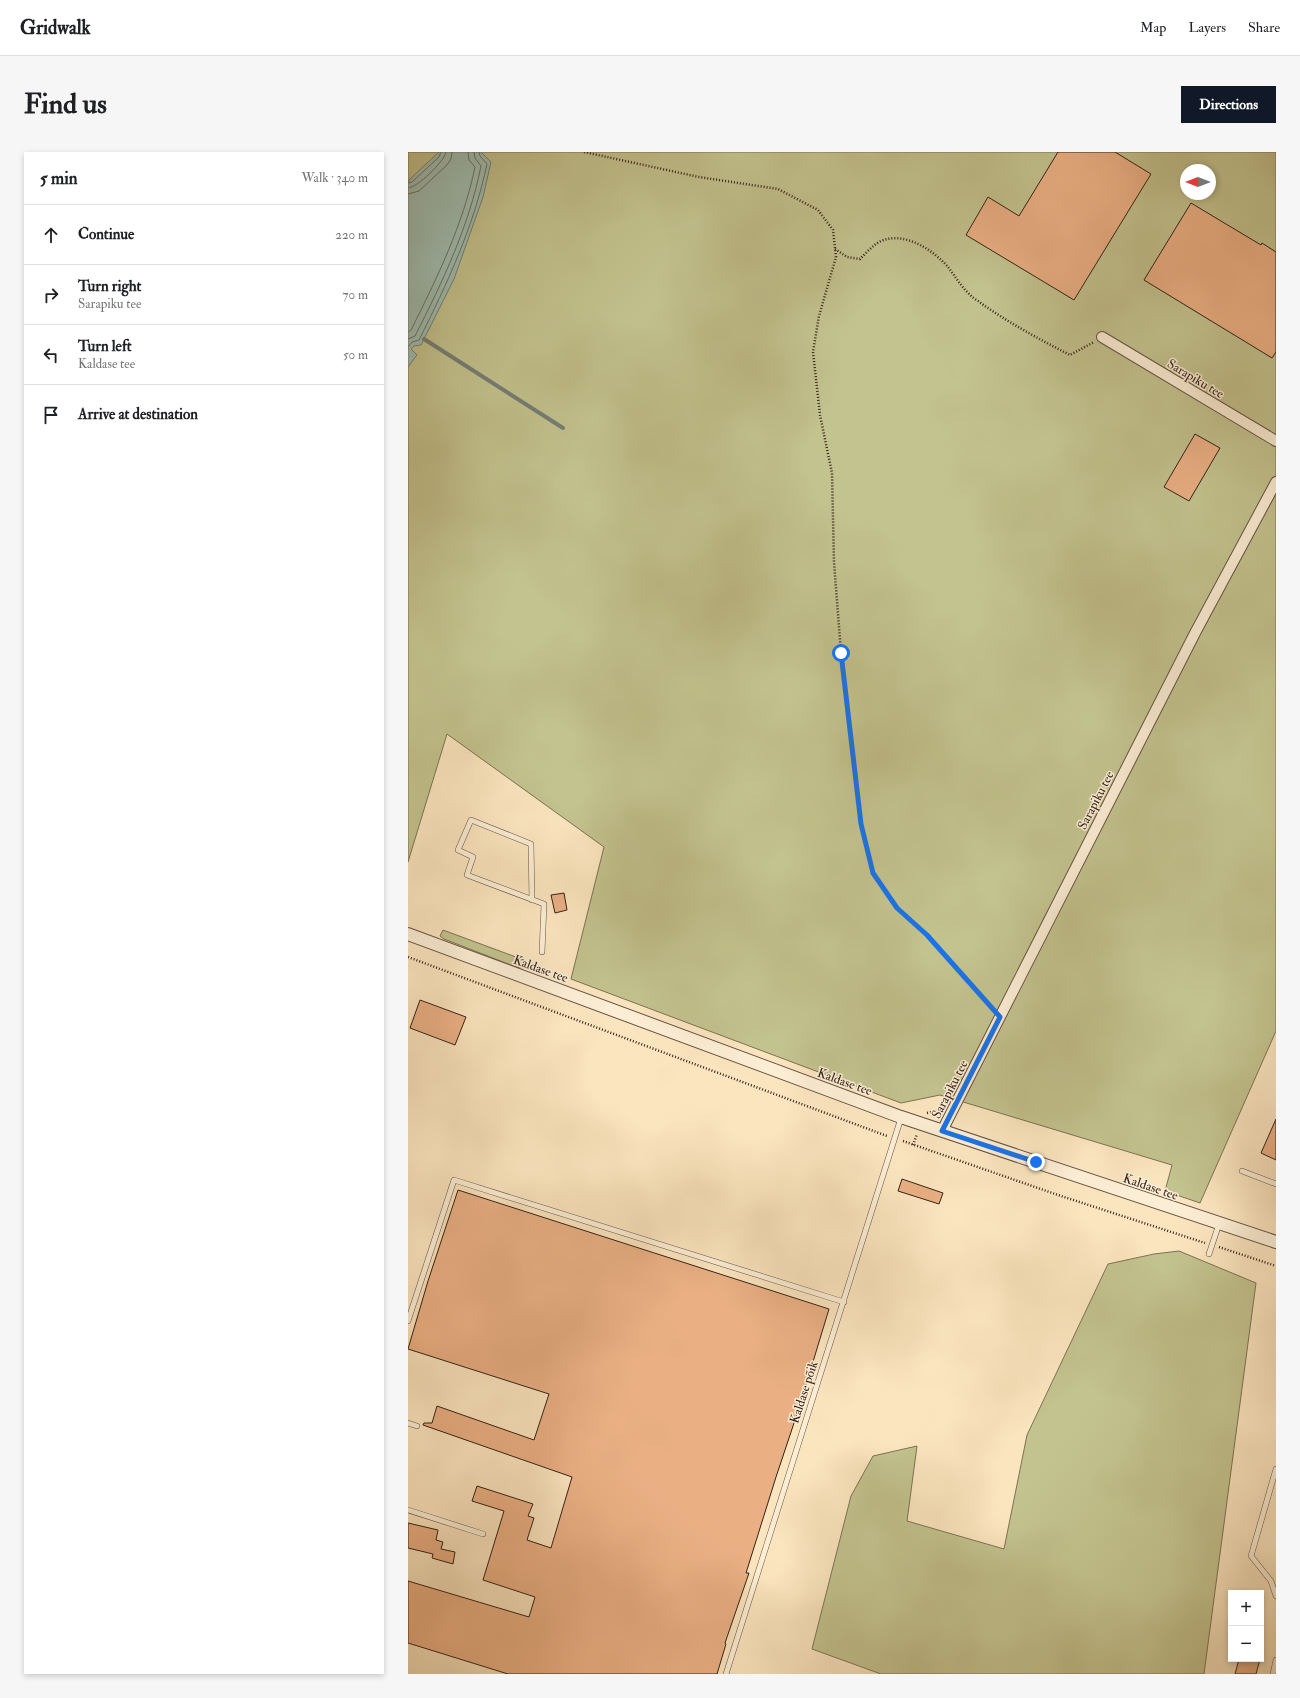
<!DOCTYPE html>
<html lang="en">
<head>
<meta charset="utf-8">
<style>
  body { margin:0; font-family:"IM FELL Double Pica",serif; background:#f6f6f6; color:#202124 }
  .controls { position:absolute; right:12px; bottom:12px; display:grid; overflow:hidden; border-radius:0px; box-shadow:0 2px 6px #0003 }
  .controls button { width:36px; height:36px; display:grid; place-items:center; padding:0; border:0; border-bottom:1px solid #e0e0e0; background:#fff; color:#202124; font:20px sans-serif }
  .compass { position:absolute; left:772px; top:12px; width:36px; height:36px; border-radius:50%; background:#fff; box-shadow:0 2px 6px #0003; rotate:270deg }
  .stop { position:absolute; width:12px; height:12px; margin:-9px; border:3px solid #1a73e8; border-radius:50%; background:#fff }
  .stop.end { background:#1a73e8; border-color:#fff; box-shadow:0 1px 4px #0008 }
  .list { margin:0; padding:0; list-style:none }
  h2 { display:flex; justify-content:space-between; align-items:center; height:52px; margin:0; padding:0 16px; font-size:17px }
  h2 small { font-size:13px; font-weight:400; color:#757577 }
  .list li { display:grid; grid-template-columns:26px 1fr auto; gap:12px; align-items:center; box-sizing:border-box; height:60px; padding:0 16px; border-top:1px solid #e0e0e0 }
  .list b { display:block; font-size:15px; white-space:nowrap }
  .list p { margin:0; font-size:13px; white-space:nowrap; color:#757577 }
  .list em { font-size:13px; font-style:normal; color:#757577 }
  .icon { flex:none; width:22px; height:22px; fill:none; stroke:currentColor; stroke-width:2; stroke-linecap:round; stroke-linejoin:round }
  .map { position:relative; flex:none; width:868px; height:1522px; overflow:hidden; border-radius:0px }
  header { display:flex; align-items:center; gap:24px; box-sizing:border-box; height:56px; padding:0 20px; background:#fff; border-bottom:1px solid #e0e0e0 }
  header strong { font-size:19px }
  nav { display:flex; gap:22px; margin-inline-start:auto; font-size:14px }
  .intro { display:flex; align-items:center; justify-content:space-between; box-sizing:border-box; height:96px; padding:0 24px }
  h1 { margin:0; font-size:28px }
  .button { padding:10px 18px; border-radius:0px; background:#111827; color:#fff; font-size:14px; font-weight:700 }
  main { display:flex; gap:24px; padding:0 24px }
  aside { flex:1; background:#fff; border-radius:0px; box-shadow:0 2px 6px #0003 }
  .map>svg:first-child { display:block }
</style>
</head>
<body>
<header>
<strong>Gridwalk</strong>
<nav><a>Map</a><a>Layers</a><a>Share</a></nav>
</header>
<div class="intro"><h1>Find us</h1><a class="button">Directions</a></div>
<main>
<aside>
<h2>5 min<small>Walk · 340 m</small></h2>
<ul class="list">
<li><svg class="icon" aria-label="ahead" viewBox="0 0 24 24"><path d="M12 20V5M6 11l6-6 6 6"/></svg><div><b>Continue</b></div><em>220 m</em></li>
<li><svg class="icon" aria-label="right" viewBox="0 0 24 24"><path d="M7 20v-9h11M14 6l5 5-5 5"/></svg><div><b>Turn right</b><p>Sarapiku tee</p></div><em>70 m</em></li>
<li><svg class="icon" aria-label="left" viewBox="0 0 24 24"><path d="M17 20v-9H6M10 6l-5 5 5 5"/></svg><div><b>Turn left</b><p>Kaldase tee</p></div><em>50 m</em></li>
<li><svg class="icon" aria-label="arrive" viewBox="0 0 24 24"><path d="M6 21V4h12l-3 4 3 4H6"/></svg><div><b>Arrive at destination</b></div></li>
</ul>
</aside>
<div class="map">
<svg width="868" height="1522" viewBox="0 0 868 1522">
  <rect width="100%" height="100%" fill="#fbe5bf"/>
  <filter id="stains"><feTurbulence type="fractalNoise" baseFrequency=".005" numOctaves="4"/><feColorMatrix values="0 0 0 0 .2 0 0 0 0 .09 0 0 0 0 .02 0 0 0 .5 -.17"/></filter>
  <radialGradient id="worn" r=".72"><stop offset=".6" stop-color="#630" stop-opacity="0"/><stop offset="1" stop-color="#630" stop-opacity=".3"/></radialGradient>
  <g fill="#c3c38f" stroke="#7c7254" fill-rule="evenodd">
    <path d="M0,0H868V879L792,1051L757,1039L764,1013L532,943L493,951L163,827L196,695L39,582L0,710ZM778,18H802V42H778Z"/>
    <polygon points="35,778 116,808 119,813 114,816 108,815 36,787 32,784"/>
    <polygon points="771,1099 848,1131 796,1522 473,1522 404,1497 443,1344 465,1304 509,1294 499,1369 596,1397 619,1283 700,1112 746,1102"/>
  </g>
  <polygon fill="#9fbfb4" stroke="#748076" points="31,0 73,0 83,10 75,45 46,127 13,193 6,194 3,197 9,203 0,215 0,31 2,27"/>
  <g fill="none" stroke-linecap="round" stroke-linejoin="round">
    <g stroke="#6a7067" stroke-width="1">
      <polyline points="0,31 4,30 31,5 33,0"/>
      <path d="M0,36C9,36 37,9 38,0"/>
      <polyline points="0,42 11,39 39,13 43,7 44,0"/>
      <path d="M0,180L3,178C29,126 55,73 67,15L61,8L60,0"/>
      <path d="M0,187L7,184C35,129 61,74 73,14L67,6L66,0"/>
      <path d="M0,195L4,190L11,188C39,132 66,74 79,12L72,4L71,0"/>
    </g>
    <polyline stroke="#748076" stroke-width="4" points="16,187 155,276"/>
  </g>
  <g fill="#eab084" stroke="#34211a">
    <polygon points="650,0 707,0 743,22 666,148 558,83 580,45 611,64"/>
    <polygon points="783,51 853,93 854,91 868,100 868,200 864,206 736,128"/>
    <polygon points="787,282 812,296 781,349 756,335"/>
    <polygon points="156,741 159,758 147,761 143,743"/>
    <polygon points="12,848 58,865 47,893 2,876"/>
    <polygon points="868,967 868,1008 853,1001"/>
    <polygon points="494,1027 535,1041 531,1052 490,1039"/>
    <polygon points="50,1038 421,1157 391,1256 368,1325 338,1421 341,1421 317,1491 318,1492 309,1522 100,1522 0,1491 0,1429 121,1465 127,1445 75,1428 96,1359 64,1349 69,1334 125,1352 120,1364 126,1366 119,1388 143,1396 164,1325 15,1273 16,1271 24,1271 29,1254 126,1288 141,1242 0,1197 20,1129"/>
    <polygon points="0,1371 30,1378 28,1388 35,1390 33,1397 47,1400 45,1412 24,1406 25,1402 0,1396"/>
    <polygon points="831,1507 852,1507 848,1522 827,1522"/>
  </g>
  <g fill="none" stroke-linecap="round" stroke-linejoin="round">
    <g stroke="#665243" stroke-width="6">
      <g id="service">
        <polyline points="124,748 123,692 63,668 50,698 65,705 59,723 136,752 134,800"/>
        <polyline points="834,1019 868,1032"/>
        <polyline points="801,1102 811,1072"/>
        <polyline points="0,1169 46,1028 436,1150"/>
        <polyline points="0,1271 9,1274"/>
        <polyline points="868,1317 843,1404 863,1429 868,1444"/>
        <polyline points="0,1358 75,1382"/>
        <polyline points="318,1522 493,966"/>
        <polyline points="865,1522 868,1508"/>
      </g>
    </g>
    <g stroke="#665243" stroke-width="12">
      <g id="minor">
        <polyline points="694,185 868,289"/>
        <polyline points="534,979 787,481 868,330"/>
      </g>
    </g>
    <g stroke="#665243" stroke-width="14">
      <polyline id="tertiary" points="0,782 493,965 868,1090"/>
    </g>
    <g stroke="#34211a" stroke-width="2.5" stroke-dasharray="1 2" stroke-linecap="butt">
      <polyline points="176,0 291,25 370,37 410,58 425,78 428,105 411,164 405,200 412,263 424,321 426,410 433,501 453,672 465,721 489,756 519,783 585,856"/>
      <path d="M427,97L439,105L452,107C458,101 465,93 473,89C497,79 525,98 540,115C549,127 557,141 570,149C599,170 631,187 662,203L686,190"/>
      <polyline points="0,805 479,984"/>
      <polyline points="519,961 532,958"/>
      <polyline points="495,989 650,1043 797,1091"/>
      <polyline points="505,993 509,982"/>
      <polyline points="811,1095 868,1114"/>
    </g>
    <use href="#service" stroke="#fceed5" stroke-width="5"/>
    <use href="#minor" stroke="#fceed5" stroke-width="10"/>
    <use href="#tertiary" stroke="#fceed5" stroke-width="12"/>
  </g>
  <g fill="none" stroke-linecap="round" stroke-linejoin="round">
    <polyline stroke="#1a73e8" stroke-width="5" points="433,501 453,672 465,721 489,756 519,783 592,865 534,979 628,1010"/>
  </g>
  <g text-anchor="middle" stroke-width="3" stroke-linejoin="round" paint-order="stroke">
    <g font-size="13" fill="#34211a" stroke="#fceed5">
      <text transform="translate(788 226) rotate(31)" y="5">Sarapiku tee</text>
      <text transform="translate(687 648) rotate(-63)" y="5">Sarapiku tee</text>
      <text transform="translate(133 816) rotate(20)" y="5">Kaldase tee</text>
      <text transform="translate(437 929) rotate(20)" y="5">Kaldase tee</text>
      <text transform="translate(541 937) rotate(-63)" y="5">Sarapiku tee</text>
      <text transform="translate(743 1034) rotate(19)" y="5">Kaldase tee</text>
      <text transform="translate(395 1240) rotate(-72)" y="5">Kaldase põik</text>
    </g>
  </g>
  <rect width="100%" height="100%" filter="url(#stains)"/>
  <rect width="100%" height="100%" fill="url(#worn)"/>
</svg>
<div class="controls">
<button>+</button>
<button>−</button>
</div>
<svg class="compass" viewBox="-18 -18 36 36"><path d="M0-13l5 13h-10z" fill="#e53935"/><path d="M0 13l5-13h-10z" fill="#757577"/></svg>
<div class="stop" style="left:433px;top:501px"></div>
<div class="stop end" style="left:628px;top:1010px"></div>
</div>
</main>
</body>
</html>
